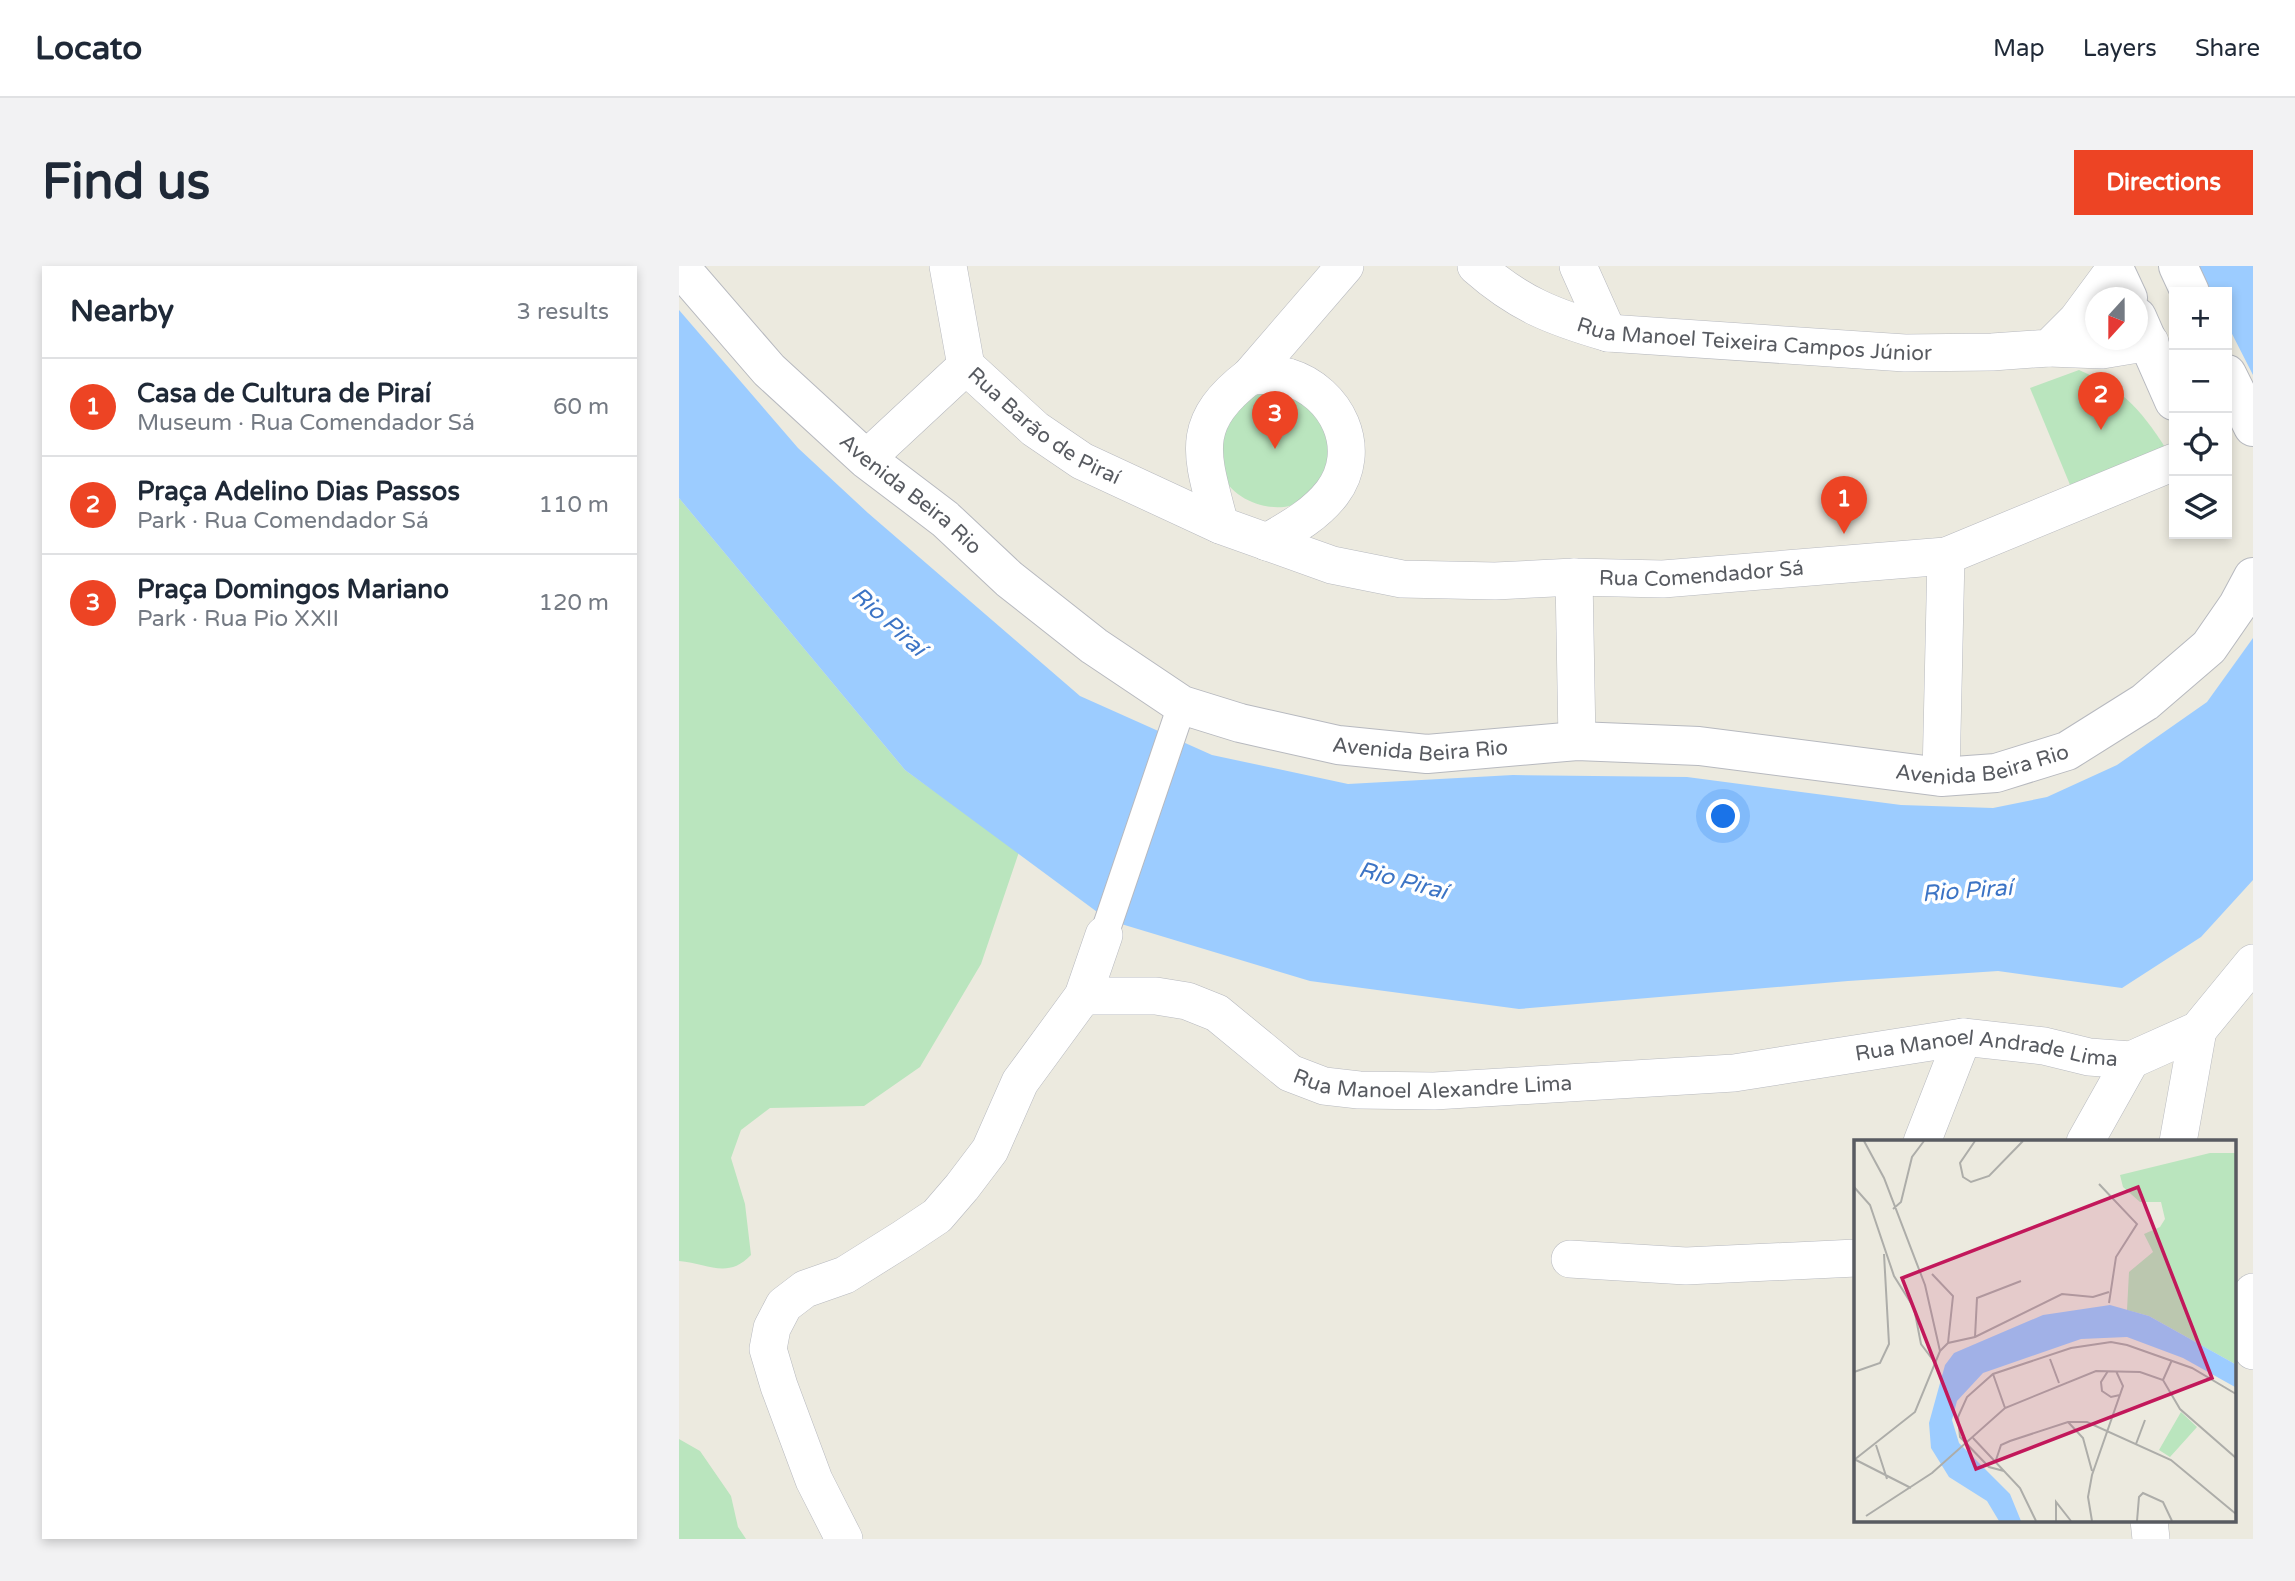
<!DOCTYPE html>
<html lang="en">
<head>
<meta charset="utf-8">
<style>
  body { margin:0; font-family:"Varela Round",sans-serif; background:#f2f2f3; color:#1f2937 }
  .controls { position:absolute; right:21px; top:21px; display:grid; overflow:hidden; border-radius:0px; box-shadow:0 4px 10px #0003 }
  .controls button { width:63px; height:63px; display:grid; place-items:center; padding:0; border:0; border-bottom:2px solid #e0e1e3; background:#fff; color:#1f2937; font:35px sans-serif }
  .compass { position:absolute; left:1406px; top:21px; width:63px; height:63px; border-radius:50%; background:#fff; box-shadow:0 4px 10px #0003; rotate:201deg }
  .you { position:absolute; left:1045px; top:551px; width:24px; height:24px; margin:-18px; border:5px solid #fff; border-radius:50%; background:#1a73e8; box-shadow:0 0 0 10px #1a73e833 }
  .badge { display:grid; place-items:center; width:46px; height:46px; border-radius:50%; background:#ed4424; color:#fff; font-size:23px; font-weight:700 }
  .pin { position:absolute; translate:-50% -58px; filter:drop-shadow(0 2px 4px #0008) }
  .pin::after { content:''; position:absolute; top:37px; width:24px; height:21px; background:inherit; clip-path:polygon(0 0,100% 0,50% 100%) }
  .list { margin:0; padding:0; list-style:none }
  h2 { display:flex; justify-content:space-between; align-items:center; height:91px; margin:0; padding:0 28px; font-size:30px }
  h2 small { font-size:23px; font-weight:400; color:#747a83 }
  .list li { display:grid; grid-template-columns:46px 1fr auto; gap:21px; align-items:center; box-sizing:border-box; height:98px; padding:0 28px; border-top:2px solid #e0e1e3 }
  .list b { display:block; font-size:26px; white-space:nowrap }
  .list p { margin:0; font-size:23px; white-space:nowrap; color:#747a83 }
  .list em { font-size:23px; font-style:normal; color:#747a83 }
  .icon { flex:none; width:38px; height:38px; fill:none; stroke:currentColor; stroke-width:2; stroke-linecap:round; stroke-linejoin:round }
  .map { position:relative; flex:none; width:1574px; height:1273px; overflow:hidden; border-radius:0px }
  header { display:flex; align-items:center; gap:42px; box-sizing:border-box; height:98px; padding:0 35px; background:#fff; border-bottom:2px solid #e0e1e3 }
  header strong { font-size:33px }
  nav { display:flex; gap:38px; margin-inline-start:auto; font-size:24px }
  .intro { display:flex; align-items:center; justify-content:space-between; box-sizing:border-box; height:168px; padding:0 42px }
  h1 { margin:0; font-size:49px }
  .button { padding:18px 32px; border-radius:0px; background:#ed4424; color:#fff; font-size:24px; font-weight:700 }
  main { display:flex; gap:42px; padding:0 42px }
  aside { flex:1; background:#fff; border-radius:0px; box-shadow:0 4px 10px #0003 }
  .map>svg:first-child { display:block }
</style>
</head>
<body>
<header>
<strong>Locato</strong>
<nav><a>Map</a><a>Layers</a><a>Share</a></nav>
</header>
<div class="intro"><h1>Find us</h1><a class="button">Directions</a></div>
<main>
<aside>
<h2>Nearby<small>3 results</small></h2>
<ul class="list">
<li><span class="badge">1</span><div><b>Casa de Cultura de Piraí</b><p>Museum · Rua Comendador Sá</p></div><em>60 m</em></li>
<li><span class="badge">2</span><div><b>Praça Adelino Dias Passos</b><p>Park · Rua Comendador Sá</p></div><em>110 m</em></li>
<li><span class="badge">3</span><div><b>Praça Domingos Mariano</b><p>Park · Rua Pio XXII</p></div><em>120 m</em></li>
</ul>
</aside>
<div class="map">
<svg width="1574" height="1273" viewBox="0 0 1574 1273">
  <rect width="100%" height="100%" fill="#eceadf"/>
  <g fill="#bae5be">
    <path d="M1400,104C1446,123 1465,148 1491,189L1394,226L1351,122Z"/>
    <path d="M594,124L616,128L650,158L652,203C643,213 633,228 622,235C598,251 552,235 543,207C539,194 542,176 541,163L571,130Z"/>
    <path d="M0,232L226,504L340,586L302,698L241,801L185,840L91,842L62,864L52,892L66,938L72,989C48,1014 29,997 0,995Z"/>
    <polygon points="0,1173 21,1185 52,1230 59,1261 67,1273 0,1273"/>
  </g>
  <g fill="#9cccff">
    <polygon points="1518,0 1574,0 1574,109 1548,58 1548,26 1532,26"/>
    <polygon points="0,44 119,182 189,247 401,430 533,489 669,518 834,509 1008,511 1222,539 1314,542 1368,531 1438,499 1528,436 1574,372 1574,614 1522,671 1443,722 1319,705 1169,715 840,743 631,715 429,654 226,504 0,232"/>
  </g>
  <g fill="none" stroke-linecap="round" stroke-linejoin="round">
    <g stroke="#b7b9bf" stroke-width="30">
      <polyline id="pedestrian" points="425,669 503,439"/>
    </g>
    <g stroke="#b7b9bf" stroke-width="38">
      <g id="minor">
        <path id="s1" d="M269,0L287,100L356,163L403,195L541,259L653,299L723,313L816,315L895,311L984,313L1267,290L1495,196"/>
        <path id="s2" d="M797,0C840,38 874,51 929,67L1226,87L1313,86L1370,82L1398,54L1435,4"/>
        <polyline points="899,0 929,67"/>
        <polyline points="1370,82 1423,84 1471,76"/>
        <path d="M571,110C583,110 598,107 609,111C658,126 686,183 653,227C636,249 612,262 588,276"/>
        <polyline points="187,193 287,100"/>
        <path d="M541,259C524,191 507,159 571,110L666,0"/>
        <polyline points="895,311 898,475"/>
        <polyline points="1262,511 1267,290"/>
        <path id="s3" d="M404,730H477L508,735L538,747L611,807L645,820L680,824L755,825L1055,807L1284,771L1365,780L1410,791L1452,794L1519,764L1574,697"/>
        <polyline points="1243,876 1284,771"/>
        <polyline points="1406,876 1452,794"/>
        <polyline points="1499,876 1519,764"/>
        <polyline points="891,993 1007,1000 1177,992"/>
        <polyline points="1574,1026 1574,1085"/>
        <polyline points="1470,1254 1472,1273"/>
        <polyline points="165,1273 135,1214 100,1120 89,1083 93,1062 105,1039 126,1023 166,1009 225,972 258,950 283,921 311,884 341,816 404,730 425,669"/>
      </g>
    </g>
    <g stroke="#b7b9bf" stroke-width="40">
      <g id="tertiary">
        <path id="s4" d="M0,0L90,104L187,193L266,253L330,313L415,380L503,439L561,457L659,479L748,488L898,475L1020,480L1262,511L1317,507L1388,485L1466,436L1530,381L1559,339L1574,311"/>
        <polyline points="1434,0 1449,32"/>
        <polyline points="1499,0 1511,26"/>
        <polyline points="1458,51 1495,135"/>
        <polyline points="1548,108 1574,161"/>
      </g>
    </g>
    <use href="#pedestrian" stroke="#fff" stroke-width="28"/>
    <use href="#minor" stroke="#fff" stroke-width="37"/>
    <use href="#tertiary" stroke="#fff" stroke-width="38"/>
  </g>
  <g text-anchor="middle" stroke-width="7" stroke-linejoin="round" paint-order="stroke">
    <g font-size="21" fill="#585b61" stroke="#fff">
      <text dy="7" stroke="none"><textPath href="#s2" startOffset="296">Rua Manoel Teixeira Campos Júnior</textPath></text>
      <text dy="7" stroke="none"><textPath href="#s1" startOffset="201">Rua Barão de Piraí</textPath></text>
      <text dy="7" stroke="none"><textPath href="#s4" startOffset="326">Avenida Beira Rio</textPath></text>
      <text dy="7" stroke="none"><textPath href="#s1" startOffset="894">Rua Comendador Sá</textPath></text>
      <text dy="7" stroke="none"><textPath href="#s4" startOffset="914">Avenida Beira Rio</textPath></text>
      <text dy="7" stroke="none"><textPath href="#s4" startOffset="1480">Avenida Beira Rio</textPath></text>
      <text dy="7" stroke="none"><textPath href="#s3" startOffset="934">Rua Manoel Andrade Lima</textPath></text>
      <text dy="7" stroke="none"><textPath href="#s3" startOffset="376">Rua Manoel Alexandre Lima</textPath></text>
    </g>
    <g font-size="23" font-style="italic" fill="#3c74c5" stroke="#fff">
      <text transform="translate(210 355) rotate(42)" y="8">Rio Piraí</text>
      <text transform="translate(724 614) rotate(15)" y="8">Rio Piraí</text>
      <text transform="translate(1288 624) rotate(-4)" y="8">Rio Piraí</text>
    </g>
  </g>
  <g transform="translate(1175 874)">
    <rect width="382" height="382" fill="#eceadf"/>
    <path d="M356,13H381V224L295,176L273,170L275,132L299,112L290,94L306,87L311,79L307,62H286L269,47L266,35ZM327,272L343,287L316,317L305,310Z" fill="#bae5be"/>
    <path d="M256,165L295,176L381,224V247L329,218L273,197L227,199L129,233L103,261L98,280L105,303L156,354L167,381H145L133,361L95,337L77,308L75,283L91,225L100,213L189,175Z" fill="#9cccff"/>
    <path fill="none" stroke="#adada9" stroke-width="2" d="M10,1L30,38L71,145L86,211M121,1L106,23L109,37L117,42L135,36L169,1M245,44L283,84L262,117L255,163M0,47L16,65L40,136L60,168L67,204L82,224M39,69L47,62L58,17L70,1M78,134L99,156L94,203M121,197L123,158L167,141M196,219L205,243M254,231L247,242L248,251L257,257L266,255M0,232L26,223L35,204L30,114M139,234L151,268M309,240L318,220M214,282L229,298L238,331M119,298L166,348L182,381M282,304L291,280M22,305L33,339M0,319L57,348M0,320L61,272L86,211L94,203L121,197L208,154L239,157L255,152M142,320L147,305L156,301L214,282H233L317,320L382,374M150,331L135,327L106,297L104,277L113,257L139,234L217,208L257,202L273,205L338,228L382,254M12,376L78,333L151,268L242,231L286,232L309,240L326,269L382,318M202,381V362L217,381M238,381L234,357L238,335L269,246L262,231M283,381L285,357L289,353L309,362L318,381"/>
    <path fill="#c2185b" fill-opacity="0.15" stroke="#c2185b" stroke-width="3.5" d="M284,47L358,238L122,329L48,138Z"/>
    <rect width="382" height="382" fill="none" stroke="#585b61" stroke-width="3.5"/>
  </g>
</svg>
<div class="controls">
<button>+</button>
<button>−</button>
<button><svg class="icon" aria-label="locate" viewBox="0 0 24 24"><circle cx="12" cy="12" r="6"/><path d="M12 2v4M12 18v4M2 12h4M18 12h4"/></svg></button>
<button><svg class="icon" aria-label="layers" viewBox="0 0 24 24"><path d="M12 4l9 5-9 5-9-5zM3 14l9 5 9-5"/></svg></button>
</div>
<svg class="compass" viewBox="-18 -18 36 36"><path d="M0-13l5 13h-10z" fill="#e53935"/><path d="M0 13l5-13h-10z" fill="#747a83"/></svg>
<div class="you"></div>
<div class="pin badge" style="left:1165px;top:268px">1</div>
<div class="pin badge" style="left:1422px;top:164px">2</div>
<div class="pin badge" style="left:596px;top:183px">3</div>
</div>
</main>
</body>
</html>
